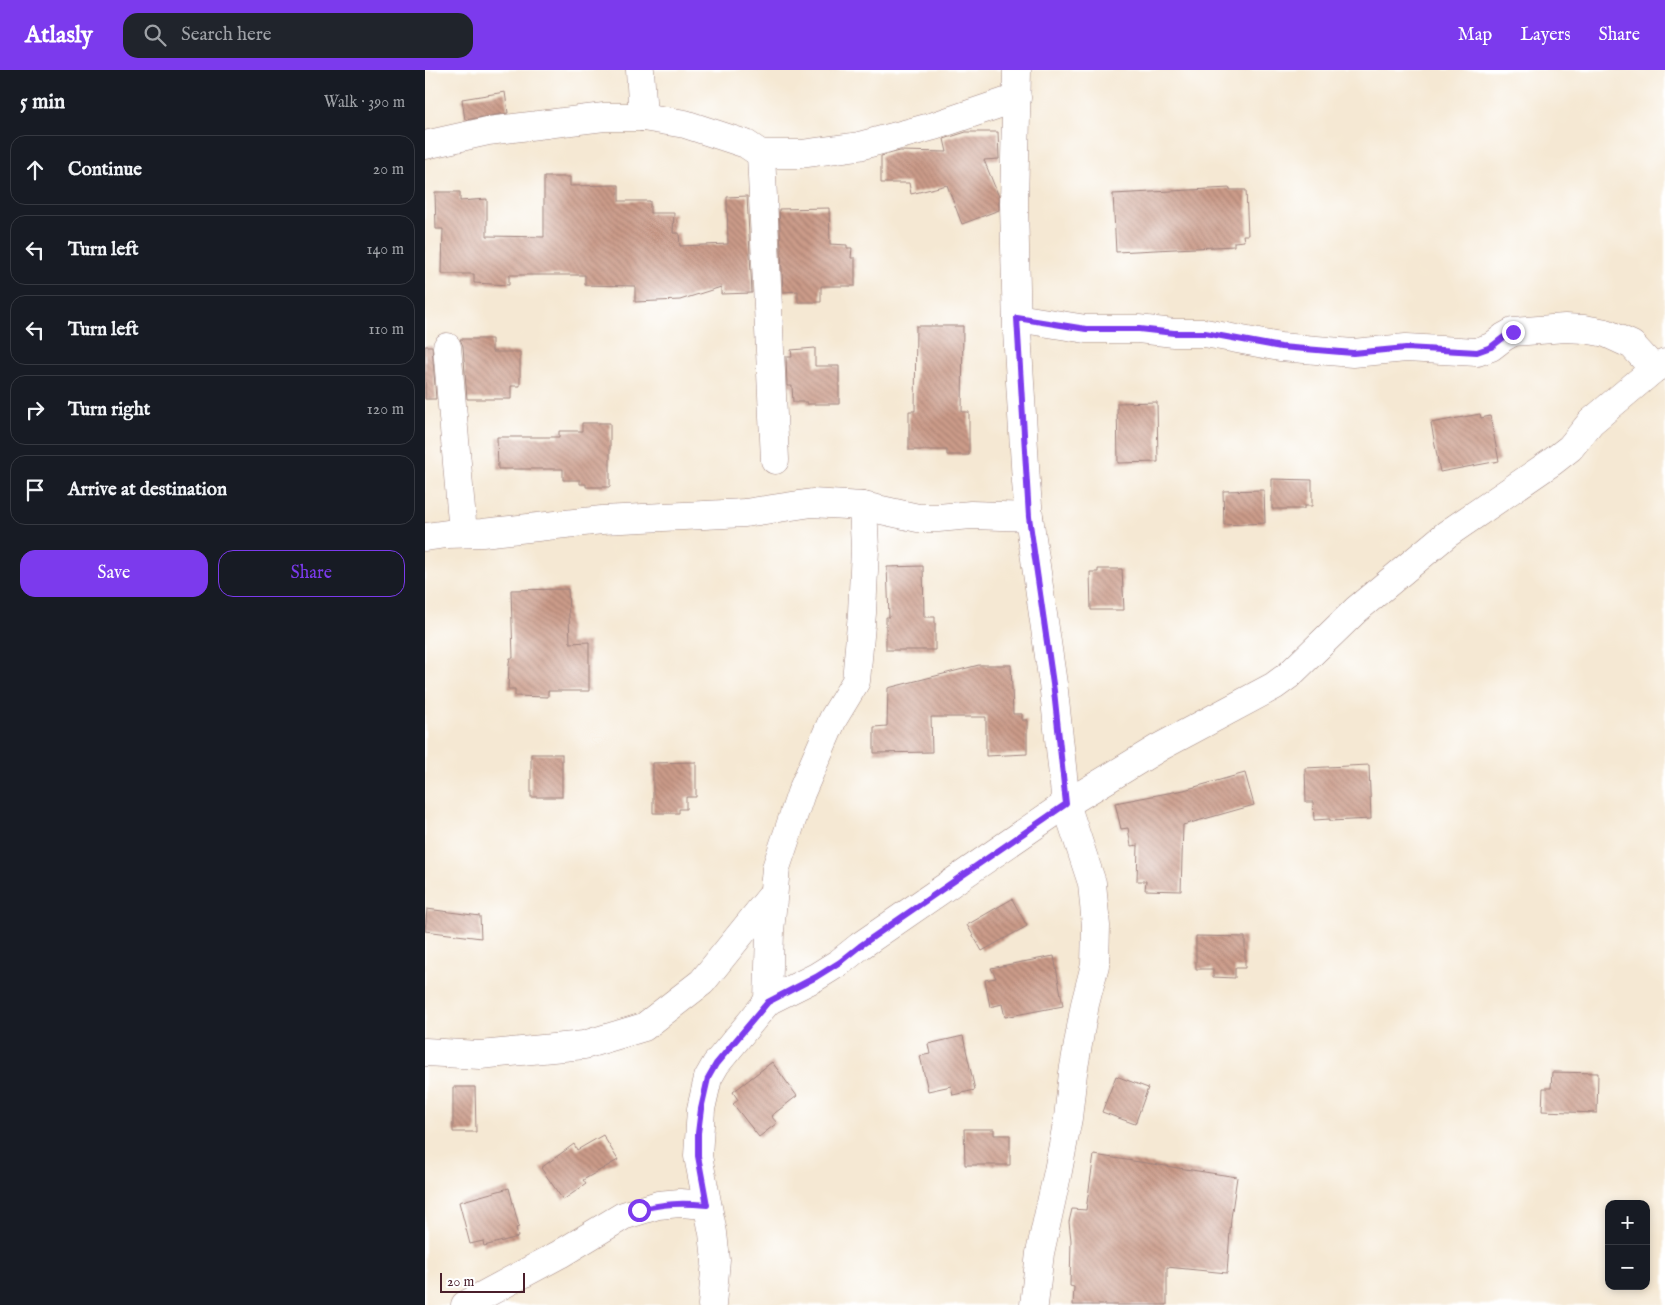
<!DOCTYPE html>
<html lang="en">
<head>
<meta charset="utf-8">
<style>
  body { margin:0; font-family:"IM FELL English",serif; background:#20242c; color:#f1f3f6 }
  .controls { position:absolute; right:15px; bottom:15px; display:grid; overflow:hidden; border-radius:10px; box-shadow:0 2px 8px #0003 }
  .controls button { width:45px; height:45px; display:grid; place-items:center; padding:0; border:0; border-bottom:1px solid #363941; background:#171b24; color:#f1f3f6; font:25px sans-serif }
  .scale { position:absolute; left:15px; bottom:12px; width:85px; box-sizing:border-box; padding-left:5px; border:2px solid #4a1f2b; border-top:0; font-size:14px; line-height:18px; white-space:nowrap; color:#4a1f2b; -webkit-text-stroke:4px #fff; paint-order:stroke }
  .stop { position:absolute; width:15px; height:15px; margin:-11px; border:4px solid #7c3aed; border-radius:50%; background:#fff }
  .stop.end { background:#7c3aed; border-color:#fff; box-shadow:0 1px 5px #0008 }
  .list { margin:0; padding:0; list-style:none }
  h2 { display:flex; justify-content:space-between; align-items:center; height:65px; margin:0; padding:0 20px; font-size:21px }
  h2 small { font-size:16px; font-weight:400; color:#9ea1a6 }
  .list li { display:grid; grid-template-columns:32px 1fr auto; gap:15px; align-items:center; box-sizing:border-box; height:70px; margin:0 10px 10px; padding:0 10px; border:1px solid #363941; border-radius:15px }
  .list b { display:block; font-size:19px; white-space:nowrap }
  .list em { font-size:16px; font-style:normal; color:#9ea1a6 }
  .actions { display:flex; gap:10px; padding:15px 20px }
  .actions a { flex:1; padding:11px 0; border:1px solid #7c3aed; border-radius:15px; text-align:center; font-size:18px; color:#7c3aed }
  .actions .main { background:#7c3aed; color:#fff }
  .icon { flex:none; width:28px; height:28px; fill:none; stroke:currentColor; stroke-width:2; stroke-linecap:round; stroke-linejoin:round }
  .map { position:relative; flex:none; width:1240px; height:1235px; overflow:hidden }
  header { display:flex; align-items:center; gap:30px; box-sizing:border-box; height:70px; padding:0 25px; background:#7c3aed; color:#fff }
  header strong { font-size:24px }
  nav { display:flex; gap:28px; margin-inline-start:auto; font-size:18px }
  .search { width:350px; height:45px; background:#20242c; display:flex; align-items:center; gap:12px; box-sizing:border-box; padding:0 18px; border-radius:15px; color:#9ea1a6; font-size:19px }
  main { display:flex }
  aside { flex:1; background:#171b24 }
  .map>svg:first-child { display:block }
</style>
</head>
<body>
<header>
<strong>Atlasly</strong>
<div class="search"><svg class="icon" aria-label="search" viewBox="0 0 24 24"><circle cx="10" cy="10" r="6"/><path d="M15 15l6 6"/></svg>Search here</div>
<nav><a>Map</a><a>Layers</a><a>Share</a></nav>
</header>
<main>
<aside>
<h2>5 min<small>Walk · 390 m</small></h2>
<ul class="list">
<li><svg class="icon" aria-label="ahead" viewBox="0 0 24 24"><path d="M12 20V5M6 11l6-6 6 6"/></svg><div><b>Continue</b></div><em>20 m</em></li>
<li><svg class="icon" aria-label="left" viewBox="0 0 24 24"><path d="M17 20v-9H6M10 6l-5 5 5 5"/></svg><div><b>Turn left</b></div><em>140 m</em></li>
<li><svg class="icon" aria-label="left" viewBox="0 0 24 24"><path d="M17 20v-9H6M10 6l-5 5 5 5"/></svg><div><b>Turn left</b></div><em>110 m</em></li>
<li><svg class="icon" aria-label="right" viewBox="0 0 24 24"><path d="M7 20v-9h11M14 6l5 5-5 5"/></svg><div><b>Turn right</b></div><em>120 m</em></li>
<li><svg class="icon" aria-label="arrive" viewBox="0 0 24 24"><path d="M6 21V4h12l-3 4 3 4H6"/></svg><div><b>Arrive at destination</b></div></li>
</ul>
<div class="actions"><a class="main">Save</a><a>Share</a></div>
</aside>
<div class="map">
<svg width="1240" height="1235" viewBox="0 0 1240 1235">
  <defs>
    <pattern id="building-back-hatch" width="6" height="6" patternUnits="userSpaceOnUse" patternTransform="scale(1.25)"><rect width="6" height="6" fill="#cb9b89"/><path d="M-1 5l2 2M0 0l6 6M5-1l2 2" fill="none" stroke="#a77e70"/></pattern>
  </defs>
  <rect width="100%" height="100%" fill="#fff"/>
  <filter id="ink" filterUnits="userSpaceOnUse"><feTurbulence type="fractalNoise" baseFrequency=".02" numOctaves="2"/><feDisplacementMap in="SourceGraphic" scale="10" xChannelSelector="R" yChannelSelector="G"/><feConvolveMatrix kernelMatrix="1 2 1 2 8 2 1 2 1" color-interpolation-filters="sRGB"/></filter>
  <filter id="wash" filterUnits="userSpaceOnUse"><feTurbulence type="fractalNoise" baseFrequency=".0096" numOctaves="4" result="noise"/><feDisplacementMap in="SourceGraphic" scale="20" xChannelSelector="R" yChannelSelector="G"/><feGaussianBlur stdDeviation="1.12" result="paint"/><feColorMatrix in="noise" values="0 0 0 0 0 0 0 0 0 0 0 0 0 0 0 0 0 1.4 0 .05"/><feComposite in="paint" operator="in"/></filter>
  <g filter="url(#wash)">
    <rect width="100%" height="100%" fill="#f5e8d3"/>
    <g id="blocks">
      <g fill="url(#building-back-hatch)">
        <polygon points="80,22 83,43 40,50 37,29"/>
        <polygon points="541,62 573,62 574,89 559,90 574,127 574,140 537,154 522,115 486,124 484,113 456,113 456,86 475,81 522,82 519,69"/>
        <polygon points="119,107 145,107 145,116 194,115 194,131 225,131 225,143 249,143 248,163 254,163 255,176 303,174 302,127 322,126 327,223 296,224 296,217 255,230 210,232 210,216 160,215 160,205 84,205 84,215 49,213 49,204 17,204 18,159 11,159 10,122 35,122 35,131 62,129 62,166 119,167"/>
        <polygon points="805,118 805,120 821,120 823,165 818,165 819,171 809,172 809,176 691,182 688,124"/>
        <polygon points="404,138 405,174 422,175 422,178 427,178 426,188 430,188 430,216 396,216 396,232 373,232 373,221 358,222 354,139"/>
        <polygon points="491,256 538,256 537,342 544,342 544,385 522,385 522,380 484,380 484,341 490,341"/>
        <polygon points="35,269 67,269 67,282 95,282 95,316 86,316 86,329 42,329 38,276"/>
        <polygon points="0,276 7,276 11,329 0,329"/>
        <polygon points="390,278 390,296 414,296 414,334 382,334 382,332 368,332 367,316 362,316 361,287 367,287 366,280"/>
        <polygon points="732,332 733,392 693,393 692,333"/>
        <polygon points="1055,344 1056,348 1065,346 1074,391 1015,402 1006,353"/>
        <polygon points="157,353 185,353 185,417 161,417 161,414 155,414 155,410 138,410 138,399 73,399 72,367 134,367 134,361 157,361"/>
        <polygon points="847,409 887,410 887,436 879,436 879,439 847,439"/>
        <polygon points="839,420 840,453 799,455 798,421"/>
        <polygon points="498,496 499,547 510,547 510,580 461,580 461,547 464,547 462,497"/>
        <polygon points="673,499 697,499 699,540 666,540 665,502 673,502"/>
        <polygon points="143,519 145,573 164,572 164,621 123,621 123,627 90,626 90,619 83,619 84,593 85,588 88,588 86,520"/>
        <polygon points="554,595 586,595 588,644 597,644 597,650 602,650 602,684 561,686 561,647 506,647 507,682 449,683 449,657 462,656 463,618"/>
        <rect x="106" y="684" width="31" height="43"/>
        <polygon points="271,692 271,727 261,727 261,739 254,739 254,743 228,743 228,693"/>
        <polygon points="944,695 946,749 905,751 905,749 889,750 888,732 881,732 880,698"/>
        <polygon points="820,703 829,735 758,755 756,821 720,820 721,811 712,811 713,775 706,776 703,758 696,759 690,733 759,720"/>
        <polygon points="587,829 602,856 557,881 542,855"/>
        <polygon points="2,839 55,846 56,868 0,861"/>
        <polygon points="771,866 820,867 820,898 810,898 810,908 788,907 788,899 771,899"/>
        <polygon points="629,886 638,936 580,947 577,934 565,937 560,910 571,908 566,898"/>
        <polygon points="538,966 550,1020 528,1025 526,1016 503,1021 495,986 505,984 503,974"/>
        <polygon points="347,992 372,1026 346,1046 352,1053 334,1067 308,1034 313,1030 308,1022"/>
        <polygon points="1127,1002 1173,1003 1172,1043 1117,1041 1118,1018 1126,1018"/>
        <polygon points="691,1006 723,1018 710,1054 677,1042"/>
        <polygon points="28,1017 50,1017 51,1062 28,1062"/>
        <polygon points="539,1059 569,1059 569,1065 585,1065 585,1095 540,1095"/>
        <polygon points="178,1065 193,1090 158,1110 161,1114 138,1130 116,1098 149,1074 152,1080"/>
        <polygon points="669,1085 812,1107 806,1148 802,1203 742,1197 742,1235 648,1235 649,1217 645,1216 646,1170 644,1152 647,1139 661,1140"/>
        <polygon points="84,1118 94,1157 91,1158 93,1167 59,1176 58,1171 45,1174 34,1132"/>
      </g>
    </g>
  </g>
  <g filter="url(#ink)">
    <use href="#blocks" fill-opacity="0" stroke="#a0847f" stroke-width="1"/>
    <g fill="none" stroke-linecap="round" stroke-linejoin="round">
      <g stroke="#a0847f" stroke-width="29">
        <g id="minor">
          <polyline points="215,0 218,47"/>
          <polyline points="592,0 589,134 592,261 601,412 604,447 629,621 641,734 667,813 671,856 670,895 660,934 648,1003 643,1048 633,1101 615,1183 609,1235"/>
          <polyline points="0,75 63,61 179,47 218,47 260,54 321,74 336,84 376,84 434,76 509,56 592,28"/>
          <polyline points="336,84 350,390"/>
          <polyline points="592,248 661,259 713,259 749,263 780,263 855,277 928,283 981,278 1052,282 1066,277 1079,267 1088,262 1140,258 1159,259 1181,263 1207,275 1229,299"/>
          <polyline points="22,277 38,463"/>
          <polyline points="0,467 22,464 57,463 177,450 320,443 387,433 438,436 493,448 513,448 546,445 604,447"/>
          <polyline points="343,931 345,861 351,798 376,723 408,649 431,611 437,543 440,479 438,436"/>
          <polyline points="0,982 55,985 159,975 219,957 277,912 348,824"/>
          <polyline points="40,1235 135,1184 198,1146 233,1135 255,1133 282,1135"/>
          <polyline points="287,1235 291,1190 288,1163 273,1086 276,1039 283,1008 291,994 343,931 391,907 415,892 435,876 641,734 735,677 849,616 864,605 931,540 1022,464 1127,392 1145,378 1166,352 1229,299 1240,293"/>
        </g>
      </g>
      <use href="#minor" stroke="#fff" stroke-width="28"/>
    </g>
  </g>
  <g fill="none" stroke-linecap="round" stroke-linejoin="round" filter="url(#ink)">
    <path stroke="#7c3aed" stroke-width="6" d="M214,1140C238,1133 258,1133 282,1135L273,1086V1063L276,1039L283,1008L291,994L343,932L391,907L415,892L435,876L641,734L629,621L604,447L592,248L661,259H714L749,263H780L856,277L928,283L981,278L1052,282L1066,277L1079,267L1088,262"/>
  </g>
</svg>
<div class="controls">
<button>+</button>
<button>−</button>
</div>
<div class="scale">20 m</div>
<div class="stop" style="left:214px;top:1140px"></div>
<div class="stop end" style="left:1088px;top:262px"></div>
</div>
</main>
</body>
</html>
